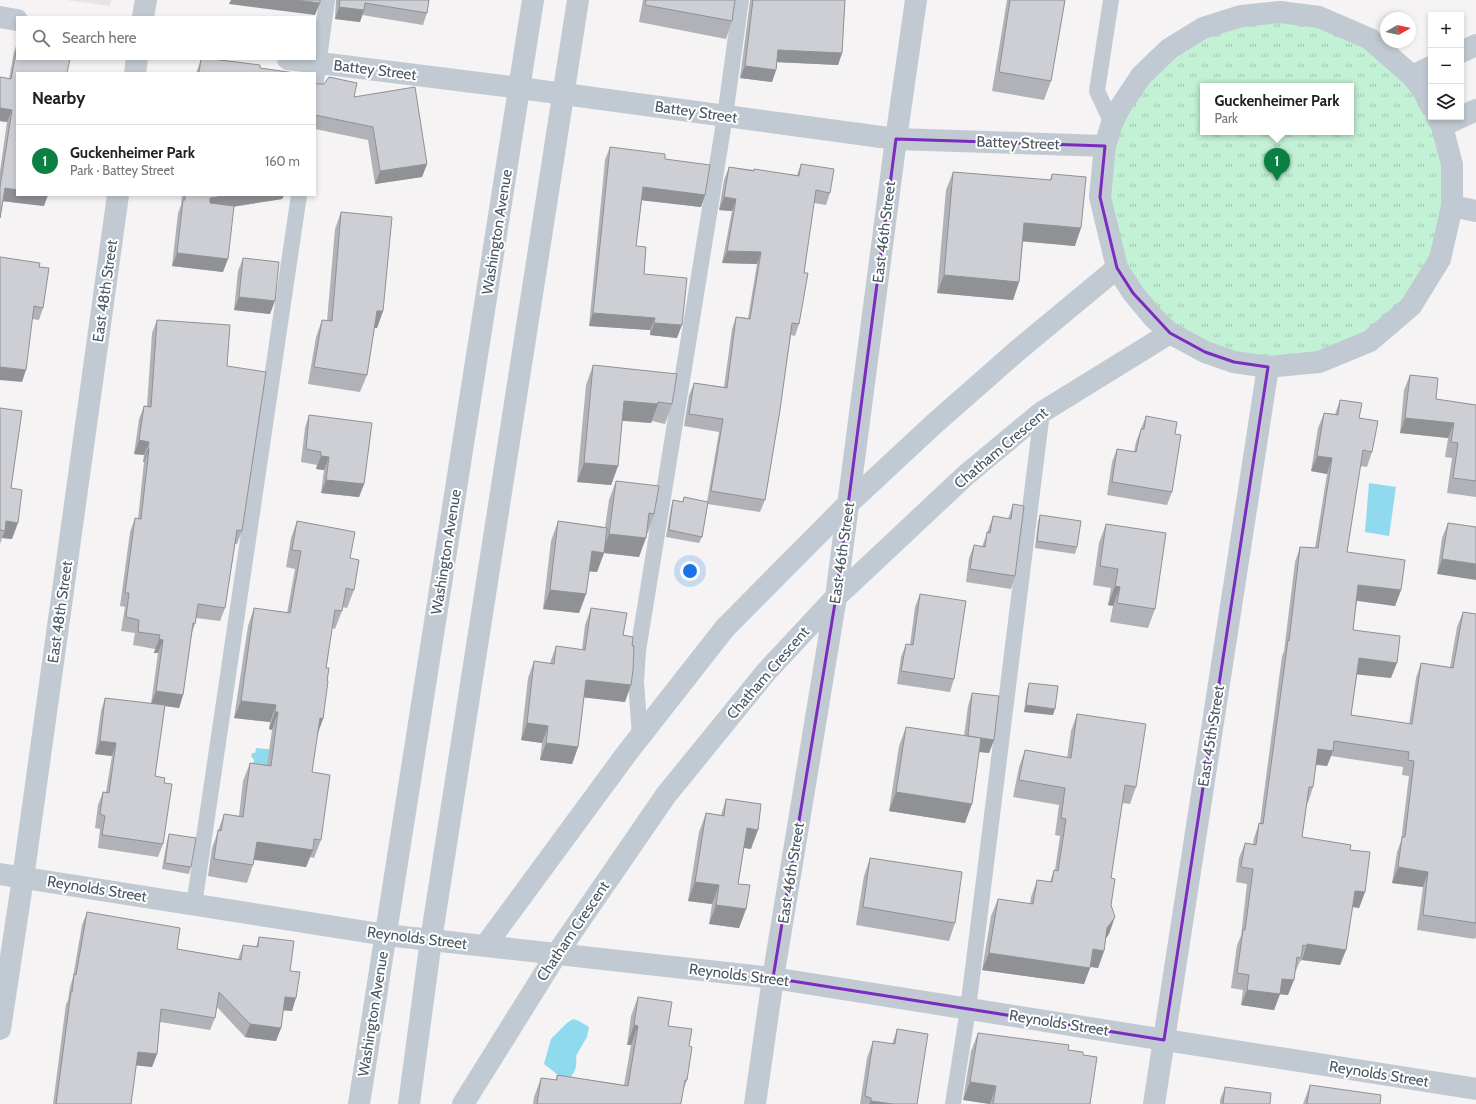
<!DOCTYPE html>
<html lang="en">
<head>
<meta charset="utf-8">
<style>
  body { margin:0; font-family:Cabin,sans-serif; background:#f6f6f6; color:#222 }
  .controls { position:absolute; right:12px; top:12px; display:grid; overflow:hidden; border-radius:0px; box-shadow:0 2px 6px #0003 }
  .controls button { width:36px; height:36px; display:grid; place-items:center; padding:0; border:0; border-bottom:1px solid #e0e0e0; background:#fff; color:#222; font:20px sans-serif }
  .compass { position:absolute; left:1380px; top:12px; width:36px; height:36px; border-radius:50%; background:#fff; box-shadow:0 2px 6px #0003; rotate:81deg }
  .you { position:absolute; left:690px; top:571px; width:14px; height:14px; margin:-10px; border:3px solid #fff; border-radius:50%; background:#1a73e8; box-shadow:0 0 0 6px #1a73e833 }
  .badge { display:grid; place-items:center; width:26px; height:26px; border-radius:50%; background:#0b8043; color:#fff; font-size:13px; font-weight:700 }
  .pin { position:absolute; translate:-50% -33px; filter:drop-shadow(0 1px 2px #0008) }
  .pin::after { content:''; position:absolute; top:21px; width:14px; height:12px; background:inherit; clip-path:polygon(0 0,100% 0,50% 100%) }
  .popup { position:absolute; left:1200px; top:83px; width:154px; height:52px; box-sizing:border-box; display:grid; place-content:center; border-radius:0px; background:#fff; filter:drop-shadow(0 1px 3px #0005); font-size:13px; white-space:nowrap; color:#767676 }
  .popup b { font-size:15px; color:#222 }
  .popup::after { content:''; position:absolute; left:50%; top:100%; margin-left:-8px; border:8px solid transparent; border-top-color:#fff }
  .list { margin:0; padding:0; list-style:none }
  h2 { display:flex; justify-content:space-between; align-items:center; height:52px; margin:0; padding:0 16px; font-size:17px }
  h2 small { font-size:13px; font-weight:400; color:#767676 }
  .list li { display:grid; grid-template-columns:26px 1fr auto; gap:12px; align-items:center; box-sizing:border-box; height:72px; padding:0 16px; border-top:1px solid #e0e0e0 }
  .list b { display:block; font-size:15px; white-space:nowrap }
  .list p { margin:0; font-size:13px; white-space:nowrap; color:#767676 }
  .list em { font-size:13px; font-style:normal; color:#767676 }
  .icon { flex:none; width:22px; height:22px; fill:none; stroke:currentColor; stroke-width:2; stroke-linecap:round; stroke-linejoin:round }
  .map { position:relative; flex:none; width:1476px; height:1104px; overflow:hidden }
  .search { position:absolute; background:#fff; box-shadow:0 2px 6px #0003; left:16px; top:16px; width:300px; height:44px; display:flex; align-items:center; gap:10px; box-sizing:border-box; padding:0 14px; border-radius:0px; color:#767676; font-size:15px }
  .panel { position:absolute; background:#fff; box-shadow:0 2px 6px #0003; left:16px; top:72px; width:300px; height:124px; border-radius:0px }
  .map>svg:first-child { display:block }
</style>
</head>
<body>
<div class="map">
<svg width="1476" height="1104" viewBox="0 0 1476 1104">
  <defs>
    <pattern id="park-tufts" width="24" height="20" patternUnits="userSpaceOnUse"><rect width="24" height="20" fill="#c3f1d5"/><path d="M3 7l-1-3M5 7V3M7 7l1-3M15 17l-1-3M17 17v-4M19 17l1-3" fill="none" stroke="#a0c6b0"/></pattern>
  </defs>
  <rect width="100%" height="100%" fill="#f5f3f3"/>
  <polygon fill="#e6e4e5" points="66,0 111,0 110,6"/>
  <path fill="url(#park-tufts)" fill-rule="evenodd" d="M1280,12L1370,39L1423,90L1452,206L1411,306L1319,362L1205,352L1117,268L1105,146L1169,49ZM1203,86H1351V132H1203Z"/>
  <g fill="#90daee">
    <polygon points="1369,483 1396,487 1389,536 1365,532"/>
    <polygon points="256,748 296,752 295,769 253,764 254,760 251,756 252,753 255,753"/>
    <path d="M573,1019L579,1021L589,1027L587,1037L576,1056C577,1065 576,1070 571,1077L558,1075L544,1064L551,1039L567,1023Z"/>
  </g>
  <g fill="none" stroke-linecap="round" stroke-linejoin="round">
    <g stroke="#c1cad2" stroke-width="16">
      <polyline points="1111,0 1097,91 1112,123"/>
      <polyline points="315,88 327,0"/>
      <polyline points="640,736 636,682 638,651 725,116 741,0"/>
      <polyline points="194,905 299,195"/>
      <polyline points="953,1104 968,1009 1042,412"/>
    </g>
    <g stroke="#c1cad2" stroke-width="22">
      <polyline points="0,17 17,20"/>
      <polyline points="143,17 146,0"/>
      <polyline points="1461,52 1476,45"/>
      <polyline points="288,59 520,88 896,139 1105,146"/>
      <polyline points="135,73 137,59"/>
      <polyline points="1412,76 1431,67"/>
      <polyline points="1431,106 1423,90 1412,76 1370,39 1319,17 1280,12 1241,16 1203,28 1169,49 1141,76 1119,109 1112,123 1105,146 1100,197 1117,268 1133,293 1153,317 1170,333 1205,352 1234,362 1268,367 1319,362 1370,341 1411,306 1440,259 1452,206 1452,165 1442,126 1437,117"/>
      <polyline points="1442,126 1476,110"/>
      <polyline points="1452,206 1476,211"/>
      <polyline points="485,946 627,753 725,628 848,504 934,424 1017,351 1117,268"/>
      <polyline points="0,1029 23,878 118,195"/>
      <polyline points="359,1104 533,0"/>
      <polyline points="409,1104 431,940 578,0"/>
      <polyline points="463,1104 556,955 666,795 767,671 836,597 966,475 1042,412 1170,333"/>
      <polyline points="755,1104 773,978 836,597 896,139 916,0"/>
      <polyline points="1154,1104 1268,367"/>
    </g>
    <polyline stroke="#c1cad2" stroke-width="22" points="0,874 386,935 773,978 1476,1089"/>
  </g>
  <g fill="#b0b2b7">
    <polygon points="336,0 429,0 427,13 423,25 362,15 360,22 335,19"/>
    <polygon points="643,0 735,0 732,21 726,39 639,22"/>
    <polygon points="750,0 845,0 842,53 838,65 777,62 776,70 772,82 740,78 750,1"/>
    <polygon points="1007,0 1065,0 1051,81 1044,100 992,91"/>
    <polygon points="17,43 17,59 44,206 3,201 0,218 0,171 7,122 0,121 0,77 9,79 14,52"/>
    <polygon points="201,59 212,59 260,68 295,73 196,73"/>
    <polygon points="315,83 354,97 427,164 422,177 375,184 368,140 315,129"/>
    <polygon points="610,147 665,159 705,195 701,207 642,200 636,246 644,274 677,338 650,335 650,330 589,326 605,160"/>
    <polygon points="801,164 830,193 826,205 814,203 804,273 799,324 795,336 791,335 765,500 760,512 708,504 702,537 699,543 666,537 671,507 673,500 682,502 684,497 707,502 719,432 684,426 689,395 694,383 724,387 732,329 736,317 748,318 757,264 722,263 732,211 719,210 724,180 729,167 797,175"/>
    <polygon points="953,172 1050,180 1052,174 1075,246 1023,241 1019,282 1013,300 937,293 946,190"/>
    <polygon points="182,195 284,195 282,199 233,207 223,272 172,266 178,213 181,205"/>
    <polygon points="341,212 383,311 377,328 374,328 367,375 360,392 308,384 316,337 322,320 327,321 335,229"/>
    <polygon points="243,258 270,314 234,310 238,271"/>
    <polygon points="39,267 43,308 39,320 32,319 22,382"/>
    <polygon points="157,320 227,366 242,531 237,544 235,544 225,608 220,621 196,618 195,624 192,633 183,695 179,708 165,706 155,776 164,783 163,844 158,857 98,848 100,829 95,828 98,805 103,792 106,792 112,756 95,754 101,711 105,698 151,704 158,653 154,653 155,649 133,645 135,633 121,631 125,607 120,606 130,532 135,518 138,519 144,462 143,462 144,455 134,454 139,419 144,406 147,406 152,333"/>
    <polygon points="593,365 672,404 665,424 652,421 651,423 622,421 618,466 611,485 577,482 586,385"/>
    <polygon points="1410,375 1436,399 1476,405 1476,497 1447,493 1452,458 1445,457 1448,438 1400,433 1404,390"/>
    <polygon points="1340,400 1359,418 1372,452 1367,467 1360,466 1347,552 1401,590 1395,606 1357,601 1353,630 1391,678 1357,674 1351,715 1409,724 1416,678 1421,663 1450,667 1457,627 1463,612 1476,614 1476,937 1475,939 1417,930 1423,887 1392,883 1397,852 1401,841 1409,776 1402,775 1403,767 1331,756 1327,766 1316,765 1313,787 1308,803 1307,803 1302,837 1350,850 1365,892 1359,908 1352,907 1346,950 1340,965 1302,960 1301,961 1300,961 1295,973 1288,995 1280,994 1274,1010 1241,1005 1243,990 1231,988 1237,945 1241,936 1247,884 1236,882 1239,858 1245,843 1253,844 1254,838 1259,823 1260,823 1282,656 1284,651 1295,562 1300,547 1315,548 1327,474 1311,471 1318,428 1324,413 1335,414"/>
    <polygon points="0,408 11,488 12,539 2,538 0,544"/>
    <polygon points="309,415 364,484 359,497 321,493 324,470 316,469 317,465 301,462 305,428"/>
    <polygon points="1146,416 1175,434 1172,492 1167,505 1107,495 1112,462 1117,449 1134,452 1136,442"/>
    <polygon points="616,481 654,514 648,533 646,533 639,557 604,553 597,572 589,571 586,594 579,613 543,609 551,541 558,521 605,527 609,500"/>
    <polygon points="1013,504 1015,576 1011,589 966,582 969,558 974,545 982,547 993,516 1008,519"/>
    <polygon points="1040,515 1077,547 1075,554 1035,548 1038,522"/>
    <polygon points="297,521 350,558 354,590 347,608 342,607 342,611 335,629 332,628 312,772 321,840 314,858 310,857 306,867 254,860 253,865 247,883 208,876 212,848 224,814 239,816 243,781 250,763 267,765 272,730 269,729 270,722 234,718 248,626 254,608 287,613 295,569 286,567 291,538"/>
    <polygon points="1448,523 1476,527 1437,574 1442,538"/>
    <polygon points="1106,524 1155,609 1148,628 1110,622 1113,606 1108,605 1111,588 1093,585 1099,543"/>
    <polygon points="920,594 954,679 950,692 897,684 901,657 906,644 910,645 915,607"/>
    <polygon points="591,608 623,635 632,646 625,702 584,697 578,747 572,764 540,760 542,743 521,740 528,678 534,661 550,663 556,646 582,650 585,625"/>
    <polygon points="1029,683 1053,715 1024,712 1027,689"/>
    <polygon points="972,693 994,740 989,753 979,752 965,823 889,811 899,746 906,727 964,736 968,706"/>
    <polygon points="1077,714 1136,787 1130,804 1122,803 1111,878 1111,905 1109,934 1106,938 1104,951 1098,968 1090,967 1084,984 982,970 991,916 998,899 1030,904 1031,897 1037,880 1050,882 1054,870 1055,870 1060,836 1055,835 1059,805 1013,797 1019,767 1025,750 1067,758 1071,731"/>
    <polygon points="726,799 751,849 744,848 738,884 746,909 739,928 709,924 712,904 688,901 699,832 706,813 721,815"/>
    <polygon points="169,834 191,867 189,874 162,869 167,841"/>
    <polygon points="870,858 955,923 949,941 856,925 864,876"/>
    <polygon points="87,912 177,949 238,959 243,945 256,947 259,937 290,971 292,1011 283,1010 281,1028 276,1041 245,1037 217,1007 215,1018 210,1030 160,1022 157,1054 152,1067 136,1065 131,1104 53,1104 66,1004 68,1000 70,987 73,977 82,925"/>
    <polygon points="638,997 689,1046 687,1080 683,1091 681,1104 533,1104 534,1097 541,1078 556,1080 557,1075 624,1085 631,1045 627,1045 631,1016"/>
    <polygon points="897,1029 917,1104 860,1104 867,1058 873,1041 892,1044"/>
    <polygon points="978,1033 1068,1050 1090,1104 990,1104 963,1100 971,1051"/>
    <polygon points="1310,1085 1380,1104 1303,1104"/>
    <polygon points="1225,1087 1270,1104 1220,1104 1220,1100"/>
  </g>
  <g fill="#909195">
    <polygon points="231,0 295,0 320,3 315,15 229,4"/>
    <polygon points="339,7 364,10 360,22 335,19"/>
    <polygon points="778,50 842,53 838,65 774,62"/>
    <polygon points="745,66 776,70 772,82 740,78"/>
    <polygon points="0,108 12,110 7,122 0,121"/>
    <polygon points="427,164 422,177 375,184 380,171"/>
    <polygon points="643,187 705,195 701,207 639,200"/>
    <polygon points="5,188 17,190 17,195 48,195 44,206 1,201"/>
    <polygon points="231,195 284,195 282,199 205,211 210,198"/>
    <polygon points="724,197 736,199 732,211 719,210"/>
    <polygon points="1024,223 1081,228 1075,246 1018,241"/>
    <polygon points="727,251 761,252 757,264 722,263"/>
    <polygon points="177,253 228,259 223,272 172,266"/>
    <polygon points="944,275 1019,282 1013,300 937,293"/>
    <polygon points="239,297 275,301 270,314 234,310"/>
    <polygon points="377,311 383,311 377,328 371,328"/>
    <polygon points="593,313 655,318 650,330 589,326"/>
    <polygon points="654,323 682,325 677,338 650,335"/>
    <polygon points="0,367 26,370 22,382 0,380"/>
    <polygon points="624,401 658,404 651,423 617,420"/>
    <polygon points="1405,418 1454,423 1448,438 1400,433"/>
    <polygon points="139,440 149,442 144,455 134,454"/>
    <polygon points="148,448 149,449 144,462 143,462"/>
    <polygon points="321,456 329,457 324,470 316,469"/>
    <polygon points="1317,456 1332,458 1327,474 1311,471"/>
    <polygon points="584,463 618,466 611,485 577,482"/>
    <polygon points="326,480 364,484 359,497 321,493"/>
    <polygon points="6,521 18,523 12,539 2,538 5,531"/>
    <polygon points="609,534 646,538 639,557 604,553 597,572 585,571 592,551 602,553"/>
    <polygon points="1442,559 1476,564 1476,580 1437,574"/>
    <polygon points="1358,585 1401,590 1395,606 1353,600"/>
    <polygon points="1115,586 1120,587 1113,606 1108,605"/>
    <polygon points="550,590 586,594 579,613 543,609"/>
    <polygon points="159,639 163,640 158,653 154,653"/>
    <polygon points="1359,658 1397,663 1391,678 1353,674"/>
    <polygon points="586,680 631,685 625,702 580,697"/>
    <polygon points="156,691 183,695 179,708 151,704"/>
    <polygon points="241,701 276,705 270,722 234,718"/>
    <polygon points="1026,705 1055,709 1053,715 1024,712"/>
    <polygon points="275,712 278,712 272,730 269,729"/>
    <polygon points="320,718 323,719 317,736"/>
    <polygon points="527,723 548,726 542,743 521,740"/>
    <polygon points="968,737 994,740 989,753 963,750"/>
    <polygon points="100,741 116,743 112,756 95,754"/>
    <polygon points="546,743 578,747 572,764 540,760"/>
    <polygon points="1318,749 1333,751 1327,766 1313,764"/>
    <polygon points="896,792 972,804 965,823 889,811"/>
    <polygon points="747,828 758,830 751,849 740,847"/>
    <polygon points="257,842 313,850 306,867 250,859"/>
    <polygon points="1398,867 1428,872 1423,887 1392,883"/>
    <polygon points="695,882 719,885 712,904 688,901"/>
    <polygon points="1355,891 1365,892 1359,908 1349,906"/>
    <polygon points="716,905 746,909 739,928 709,924"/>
    <polygon points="1115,917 1109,934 1101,945 1107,928"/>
    <polygon points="1307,944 1346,950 1340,965 1302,960"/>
    <polygon points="1093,949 1104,951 1098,968 1087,966"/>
    <polygon points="989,953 1090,968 1084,984 982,970"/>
    <polygon points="1282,979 1294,980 1288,995 1277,994"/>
    <polygon points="1247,990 1280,994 1274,1010 1241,1005"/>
    <polygon points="285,997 296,998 292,1011 281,1010"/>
    <polygon points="250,1024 281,1028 276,1041 245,1037"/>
    <polygon points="634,1025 638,1026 631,1045 627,1045"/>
    <polygon points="138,1052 157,1054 152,1067 133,1065"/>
    <polygon points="970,1082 996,1086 990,1104 963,1100"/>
    <polygon points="871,1101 893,1104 869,1104"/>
  </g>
  <g fill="#cdcfd5" stroke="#909195">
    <polygon points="295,0 320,0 320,3"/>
    <polygon points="340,0 429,0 427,13 365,3 364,10 339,7"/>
    <polygon points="646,0 735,0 732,21 645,5"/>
    <polygon points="753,0 845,0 842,53 778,50 776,70 745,66"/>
    <polygon points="1010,0 1065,0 1051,81 999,72"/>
    <polygon points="17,47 17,59 70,59 67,73 17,73 17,190 5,188 0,218 0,187 12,110 0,108 0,77 11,79"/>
    <polygon points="201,59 212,59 260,65 260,68 295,73 199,73"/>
    <polygon points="329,77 357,83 354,97 415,87 427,164 380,171 373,127 315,115 315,83 318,84 324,84"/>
    <polygon points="610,147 665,154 665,159 710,165 705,195 643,187 636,246 646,247 644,274 687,278 682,325 654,323 655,318 593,313"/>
    <polygon points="801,164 834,169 830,193 816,190 804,273 808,273 799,324 792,323 780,410 765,500 711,491 723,419 689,414 694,383 727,388 736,317 750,319 761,252 727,251 736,199 724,197 729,167 754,171 754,169 799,176"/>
    <polygon points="953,172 1051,180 1052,174 1086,177 1081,228 1024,223 1019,282 944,275"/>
    <polygon points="185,195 231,195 210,198 210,203 234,206 228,259 177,253 183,200 185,200"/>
    <polygon points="341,212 392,217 383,311 377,311 367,375 314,367 322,320 332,321"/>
    <polygon points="0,257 40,263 39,267 49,268 43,308 34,306 26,370 0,367"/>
    <polygon points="243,258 279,262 275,301 239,297"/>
    <polygon points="157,320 230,325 227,366 266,372 242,531 237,530 225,608 198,604 195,624 193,623 183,695 156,691 163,640 159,639 160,635 138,632 139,620 126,617 129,593 125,593 135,518 141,519 149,449 148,448 149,442 139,440 144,406 151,407"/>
    <polygon points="593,365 677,374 672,404 658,402 658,404 624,401 618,466 584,463"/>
    <polygon points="1410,375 1438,378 1436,399 1476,405 1476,481 1453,478 1458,443 1451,442 1454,423 1405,418"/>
    <polygon points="1340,400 1362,403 1359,418 1378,421 1372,452 1363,450 1347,552 1405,560 1401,590 1358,585 1353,630 1400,636 1397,663 1359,658 1351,715 1412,724 1421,663 1453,668 1463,612 1476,614 1476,923 1423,915 1428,872 1398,867 1402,837 1405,837 1414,761 1408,760 1409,752 1334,741 1333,751 1318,749 1313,787 1309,787 1302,837 1351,845 1350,850 1370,852 1365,892 1355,891 1346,950 1307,944 1307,946 1303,945 1301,958 1297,957 1294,980 1282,979 1280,994 1247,990 1249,975 1237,973 1243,930 1245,930 1253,869 1241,867 1245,843 1256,845 1259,823 1263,824 1288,640 1289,641 1300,547 1318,548 1332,458 1317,456 1324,413 1338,415"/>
    <polygon points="0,408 22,411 11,488 22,490 18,523 6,521 5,531 0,530"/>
    <polygon points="309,415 372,423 364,484 326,480 329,457 321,456 321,452 306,449"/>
    <polygon points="1146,416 1177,422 1175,434 1181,435 1172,492 1112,482 1117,449 1136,452 1141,429 1144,429"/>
    <polygon points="616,481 659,486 654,514 649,513 646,538 609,534"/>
    <polygon points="684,497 708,502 702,537 669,530 673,500 683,502"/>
    <polygon points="1013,504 1024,506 1015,576 970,569 974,545 985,547 987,532 990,533 993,516 1011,519"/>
    <polygon points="1040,515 1081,521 1077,547 1037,541"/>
    <polygon points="297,521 355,532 350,558 359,560 354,590 346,588 342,611 335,610 326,668 329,668 327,681 328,681 323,719 320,718 312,772 330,775 321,840 314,839 313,850 257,842 253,865 214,859 218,830 221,831 224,814 243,817 250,763 271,766 278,712 275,712 276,705 241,701 254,608 290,613 301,551 292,550"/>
    <polygon points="558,521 607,528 604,553 592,551 586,594 550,590"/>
    <polygon points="1448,523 1476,527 1476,564 1442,559"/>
    <polygon points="1106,524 1166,533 1155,609 1117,603 1120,587 1115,586 1118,569 1100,566"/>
    <polygon points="920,594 966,601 954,679 901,671 906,644 913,645"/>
    <polygon points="591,608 627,613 623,635 633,637 632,646 634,646 633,670 631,685 586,680 578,747 546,743 548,726 527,723 534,661 554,664 556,646 585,650"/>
    <polygon points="1029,683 1058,686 1055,709 1026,705"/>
    <polygon points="972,693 999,696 994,740 968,736"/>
    <polygon points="105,698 165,705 155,776 165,778 164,783 172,784 163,844 102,835 105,816 100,814 103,792 109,793 116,743 100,741"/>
    <polygon points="1077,714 1146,724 1136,787 1125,785 1111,878 1115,879 1111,905 1115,917 1107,928 1104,951 1093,949 1090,968 989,953 998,899 1033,904 1037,880 1052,882 1054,870 1058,871 1066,819 1061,818 1065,788 1019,780 1025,750 1071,758"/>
    <polygon points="906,727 981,738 972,804 896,792"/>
    <polygon points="726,799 761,804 758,830 747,828 738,884 750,885 746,909 716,905 719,885 695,882 706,813 724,816"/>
    <polygon points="169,834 196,838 191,867 165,863"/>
    <polygon points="870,858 962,872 955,923 863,907"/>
    <polygon points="87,912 180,928 177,949 241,960 243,945 258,947 259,937 294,941 290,971 300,972 296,998 285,997 281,1028 250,1024 219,992 215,1018 161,1009 157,1054 138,1052 131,1104 56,1104 71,992 72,992 74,974 76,975"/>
    <polygon points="638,997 672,1002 668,1026 692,1029 689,1046 692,1047 687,1080 685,1080 681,1103 680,1103 680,1104 537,1104 541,1078 557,1080 557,1075 628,1086 638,1026 634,1025"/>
    <polygon points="897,1029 928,1034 917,1104 893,1104 871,1101 871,1098 865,1096 873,1041 895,1044"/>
    <polygon points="978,1033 1069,1045 1068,1050 1083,1052 1083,1055 1097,1057 1090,1104 993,1104 996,1086 970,1082"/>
    <polygon points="1310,1085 1381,1095 1380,1104 1307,1104"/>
    <polygon points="1225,1087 1271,1093 1270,1104 1223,1104"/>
  </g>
  <path fill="none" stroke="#7b2cbf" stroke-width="3" stroke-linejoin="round" d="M896,139L1105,146L1100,197L1117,268L1133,293L1170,333L1205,352L1234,362L1268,367L1164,1040L773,978L836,597Z"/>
  <g text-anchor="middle" stroke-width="4" stroke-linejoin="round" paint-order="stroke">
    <g font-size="15" fill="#4a5661" stroke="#fff">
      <text transform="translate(375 70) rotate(7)" y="5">Battey Street</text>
      <text transform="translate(696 112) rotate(8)" y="5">Battey Street</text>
      <text transform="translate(1018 143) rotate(2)" y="5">Battey Street</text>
      <text transform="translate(497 232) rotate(-81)" y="5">Washington Avenue</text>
      <text transform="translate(884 232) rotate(-83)" y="5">East 46th Street</text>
      <text transform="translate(105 291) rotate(-82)" y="5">East 48th Street</text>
      <text transform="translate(1001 448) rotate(-40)" y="5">Chatham Crescent</text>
      <text transform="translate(446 552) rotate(-81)" y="5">Washington Avenue</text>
      <text transform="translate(842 553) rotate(-82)" y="5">East 46th Street</text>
      <text transform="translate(60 612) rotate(-82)" y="5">East 48th Street</text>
      <text transform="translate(768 673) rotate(-49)" y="5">Chatham Crescent</text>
      <text transform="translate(1211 736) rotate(-81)" y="5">East 45th Street</text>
      <text transform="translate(791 873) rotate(-81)" y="5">East 46th Street</text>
      <text transform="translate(97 889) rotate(9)" y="5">Reynolds Street</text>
      <text transform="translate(573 931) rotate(-56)" y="5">Chatham Crescent</text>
      <text transform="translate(417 938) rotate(7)" y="5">Reynolds Street</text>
      <text transform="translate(739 975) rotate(7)" y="5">Reynolds Street</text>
      <text transform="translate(373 1014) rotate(-81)" y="5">Washington Avenue</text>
      <text transform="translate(1059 1023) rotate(9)" y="5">Reynolds Street</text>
      <text transform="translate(1379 1074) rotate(9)" y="5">Reynolds Street</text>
    </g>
  </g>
</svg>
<div class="controls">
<button>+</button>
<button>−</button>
<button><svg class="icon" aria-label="layers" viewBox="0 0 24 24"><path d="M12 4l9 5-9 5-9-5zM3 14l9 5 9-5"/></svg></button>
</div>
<svg class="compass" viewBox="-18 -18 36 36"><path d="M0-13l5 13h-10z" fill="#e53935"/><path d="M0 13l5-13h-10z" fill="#767676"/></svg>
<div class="you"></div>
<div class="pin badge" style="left:1277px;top:181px">1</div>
<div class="popup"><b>Guckenheimer Park</b>Park</div>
<div class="search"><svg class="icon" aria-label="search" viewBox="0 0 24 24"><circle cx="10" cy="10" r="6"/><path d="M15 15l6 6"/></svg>Search here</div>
<section class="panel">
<h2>Nearby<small></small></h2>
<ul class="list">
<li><span class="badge">1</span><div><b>Guckenheimer Park</b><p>Park · Battey Street</p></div><em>160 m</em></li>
</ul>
</section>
</div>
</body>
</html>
